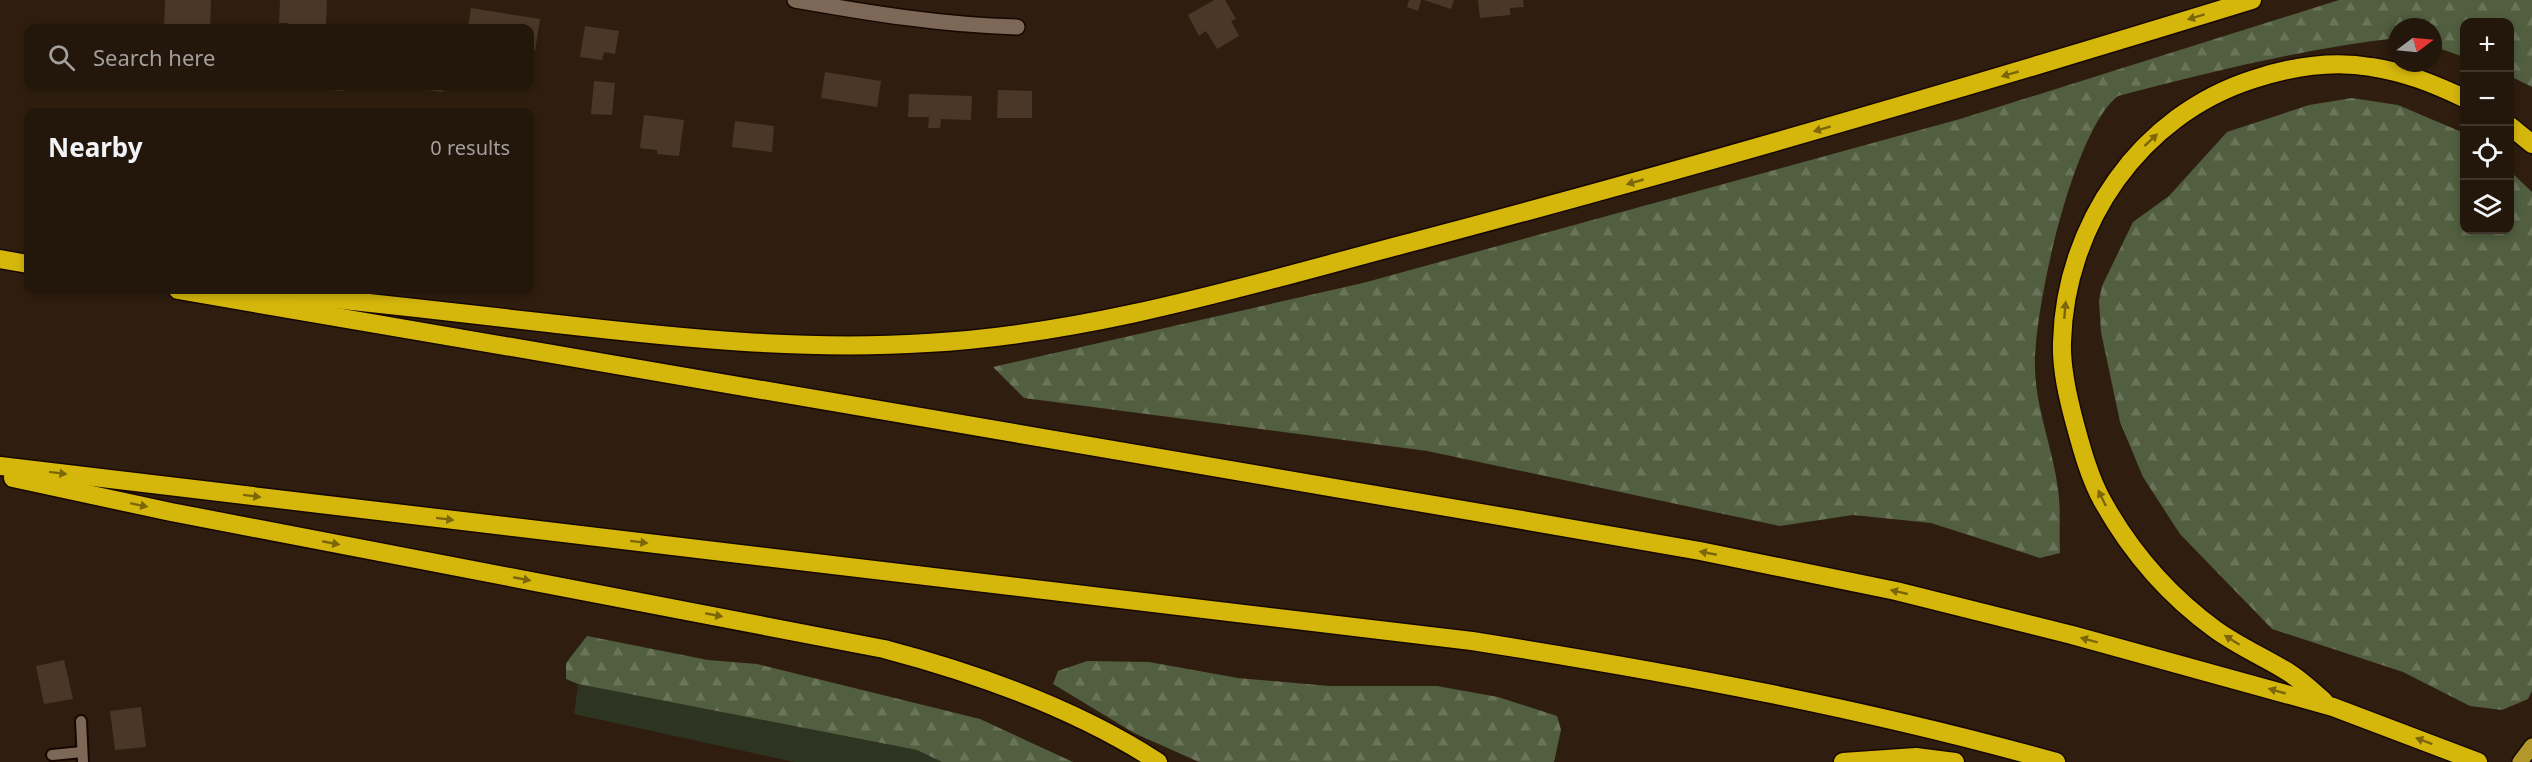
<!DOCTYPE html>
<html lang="en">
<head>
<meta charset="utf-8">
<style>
  body { margin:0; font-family:"Noto Sans",sans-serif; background:#2f2319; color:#f1f3f6 }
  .controls { position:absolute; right:18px; top:18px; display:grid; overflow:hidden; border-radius:12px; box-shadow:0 3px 9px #0003 }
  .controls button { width:54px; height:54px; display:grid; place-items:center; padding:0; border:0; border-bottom:2px solid #40352c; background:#23160b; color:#f1f3f6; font:30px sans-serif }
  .compass { position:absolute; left:2388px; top:18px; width:54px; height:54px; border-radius:50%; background:#23160b; box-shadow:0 3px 9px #0003; rotate:74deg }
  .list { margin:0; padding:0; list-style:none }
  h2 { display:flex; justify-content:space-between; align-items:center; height:78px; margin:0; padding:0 24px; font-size:26px }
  h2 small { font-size:20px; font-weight:400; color:#a39f9d }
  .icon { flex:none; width:33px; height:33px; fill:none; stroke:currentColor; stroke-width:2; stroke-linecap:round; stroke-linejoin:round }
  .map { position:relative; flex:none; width:2532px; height:762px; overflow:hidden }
  .search { position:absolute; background:#23160b; box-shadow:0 3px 9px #0003; left:24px; top:24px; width:510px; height:66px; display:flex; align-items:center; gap:15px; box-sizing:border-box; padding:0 21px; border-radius:12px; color:#a39f9d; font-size:22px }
  .panel { position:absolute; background:#23160b; box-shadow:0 3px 9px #0003; left:24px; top:108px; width:510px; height:186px; border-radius:12px }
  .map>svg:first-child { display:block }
</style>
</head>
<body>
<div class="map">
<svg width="2532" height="762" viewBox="0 0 2532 762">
  <defs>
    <pattern id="forest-firs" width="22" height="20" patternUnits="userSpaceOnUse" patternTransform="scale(1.5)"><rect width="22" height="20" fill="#515e3f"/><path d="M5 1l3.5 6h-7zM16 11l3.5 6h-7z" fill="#6a7459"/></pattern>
  </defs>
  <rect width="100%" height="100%" fill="#2f1e0f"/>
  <polygon fill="#2d3422" points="578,684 917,750 942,762 794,762 574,714"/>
  <g fill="url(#forest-firs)">
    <path d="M2339,0H2532V87L2510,76V22H2464V57L2433,46V27H2397V38C2302,49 2210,72 2118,96C2073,130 2033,311 2035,369C2036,409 2053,449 2058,489C2061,510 2059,532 2060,553L2040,558L1931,523L1853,515L1780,526L1427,451L1024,398L993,367L1363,283L1960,119Z"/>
    <polygon points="2352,98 2398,105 2464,133 2464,230 2510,230 2510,171 2532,192 2532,691 2528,699 2502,710 2470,706 2403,672 2272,629 2180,534 2143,477 2120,422 2101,332 2099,301 2102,286 2133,222 2169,196 2227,132 2309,105"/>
    <polygon points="587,636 708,660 757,664 980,719 1073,762 942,762 917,750 578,684 566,679 566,663"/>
    <polygon points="1087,661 1149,662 1238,678 1329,686 1437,686 1498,697 1557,716 1561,730 1554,762 1199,762 1134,733 1053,684 1058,671"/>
  </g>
  <g fill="#4a3727">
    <polygon points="165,0 211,0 210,28 164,28"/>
    <polygon points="280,0 327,0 326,25 314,24 314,28 288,28 288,23 279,23"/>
    <polygon points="1214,0 1225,0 1236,19 1231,21 1239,36 1217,49 1206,31 1199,36 1188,15"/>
    <polygon points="1409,0 1421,0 1418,11 1407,7"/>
    <polygon points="1424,0 1454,0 1451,9"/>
    <polygon points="1478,0 1523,0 1524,7 1510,8 1510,15 1480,18"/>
    <polygon points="471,8 540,19 535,51 530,50 530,28 468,28"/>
    <polygon points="585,26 619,31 615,54 604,52 602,60 580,57"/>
    <polygon points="825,72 881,81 877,107 821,98"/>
    <polygon points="594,81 615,83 612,115 591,114"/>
    <polygon points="304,86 344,86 344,91 303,88"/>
    <polygon points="427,86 444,86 443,92 427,90"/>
    <polygon points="998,90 1032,91 1032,118 997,118"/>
    <polygon points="909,94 972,96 971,120 941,119 940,128 928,128 929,117 908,117"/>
    <polygon points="644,115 684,120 679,156 657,154 657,150 640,148"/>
    <polygon points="735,121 774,126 772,152 732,147"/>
    <polygon points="64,660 73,699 44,704 36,666"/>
    <polygon points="141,707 146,747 115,750 110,711"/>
  </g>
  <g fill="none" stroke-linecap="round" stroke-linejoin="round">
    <g stroke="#170700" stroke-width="14">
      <g id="lane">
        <polyline points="81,721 83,762"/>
        <polyline points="52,755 82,752"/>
      </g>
    </g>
    <g stroke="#170700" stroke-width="18">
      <path id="street" d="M795,0C869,13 942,25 1017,27"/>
    </g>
    <g stroke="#170700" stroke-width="18">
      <polyline id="primary" points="2520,762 2532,746"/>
    </g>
    <g stroke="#170700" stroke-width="21">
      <g id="highway">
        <polyline points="2510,126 2532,144"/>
        <polyline points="0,259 28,264"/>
        <polyline points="178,290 1493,515 1700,551 1896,591 2072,635 2333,707 2478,762"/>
        <path d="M250,290C352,301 455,312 557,324C680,338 803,351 927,343C1094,334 1259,282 1420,240C1699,166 1976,85 2252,0"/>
        <path d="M0,466L1472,641C1669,672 1864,708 2056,762"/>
        <path d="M13,478L171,512L884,649C979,674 1075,708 1158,762"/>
        <path d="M2324,701C2311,690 2298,677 2283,669C2261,656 2237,645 2216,630C2169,596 2131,552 2103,502C2090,479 2082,450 2075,424C2068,398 2061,369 2062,342C2065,225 2140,115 2254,79C2291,67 2333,60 2371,67C2405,72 2434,84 2464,98"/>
        <polyline points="1843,762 1916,757 1955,762"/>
      </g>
    </g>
    <use href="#lane" stroke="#7d6756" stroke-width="10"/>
    <use href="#street" stroke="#7d6756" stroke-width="15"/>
    <use href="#primary" stroke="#b2972a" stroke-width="15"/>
    <use href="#highway" stroke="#d5b70c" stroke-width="18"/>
  </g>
  <defs><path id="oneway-solid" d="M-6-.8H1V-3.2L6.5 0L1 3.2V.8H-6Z" transform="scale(1.5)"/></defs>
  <g fill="#7d6609">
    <use href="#oneway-solid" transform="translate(2196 17) rotate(163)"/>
    <use href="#oneway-solid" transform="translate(2010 74) rotate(164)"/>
    <use href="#oneway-solid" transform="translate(1822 129) rotate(164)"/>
    <use href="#oneway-solid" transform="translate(2151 140) rotate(-43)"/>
    <use href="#oneway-solid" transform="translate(1635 182) rotate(164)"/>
    <use href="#oneway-solid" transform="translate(2065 310) rotate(-85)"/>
    <use href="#oneway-solid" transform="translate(58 473) rotate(7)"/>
    <use href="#oneway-solid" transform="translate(252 496) rotate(7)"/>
    <use href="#oneway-solid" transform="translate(2102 498) rotate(-116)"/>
    <use href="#oneway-solid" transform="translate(139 505) rotate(12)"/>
    <use href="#oneway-solid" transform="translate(445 519) rotate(7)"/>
    <use href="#oneway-solid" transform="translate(639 542) rotate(7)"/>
    <use href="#oneway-solid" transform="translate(331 543) rotate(11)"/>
    <use href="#oneway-solid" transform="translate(1708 553) rotate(-169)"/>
    <use href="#oneway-solid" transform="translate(522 579) rotate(11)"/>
    <use href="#oneway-solid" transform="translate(1899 592) rotate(-167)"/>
    <use href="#oneway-solid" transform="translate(714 615) rotate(11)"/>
    <use href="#oneway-solid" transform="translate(2089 640) rotate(-165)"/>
    <use href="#oneway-solid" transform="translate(2232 640) rotate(-148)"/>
    <use href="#oneway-solid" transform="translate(2277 691) rotate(-164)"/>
    <use href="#oneway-solid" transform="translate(2424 741) rotate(-159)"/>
  </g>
</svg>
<div class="controls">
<button>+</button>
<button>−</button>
<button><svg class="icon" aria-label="locate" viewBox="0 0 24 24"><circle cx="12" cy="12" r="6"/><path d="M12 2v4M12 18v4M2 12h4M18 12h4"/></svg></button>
<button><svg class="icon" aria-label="layers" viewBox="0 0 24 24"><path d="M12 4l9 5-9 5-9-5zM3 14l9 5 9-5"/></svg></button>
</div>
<svg class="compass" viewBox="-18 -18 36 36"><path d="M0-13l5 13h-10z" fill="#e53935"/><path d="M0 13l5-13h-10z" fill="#a39f9d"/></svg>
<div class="search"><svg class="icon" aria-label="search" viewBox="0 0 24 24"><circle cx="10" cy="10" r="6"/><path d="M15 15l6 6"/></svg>Search here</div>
<section class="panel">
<h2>Nearby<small>0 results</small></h2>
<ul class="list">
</ul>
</section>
</div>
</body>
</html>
